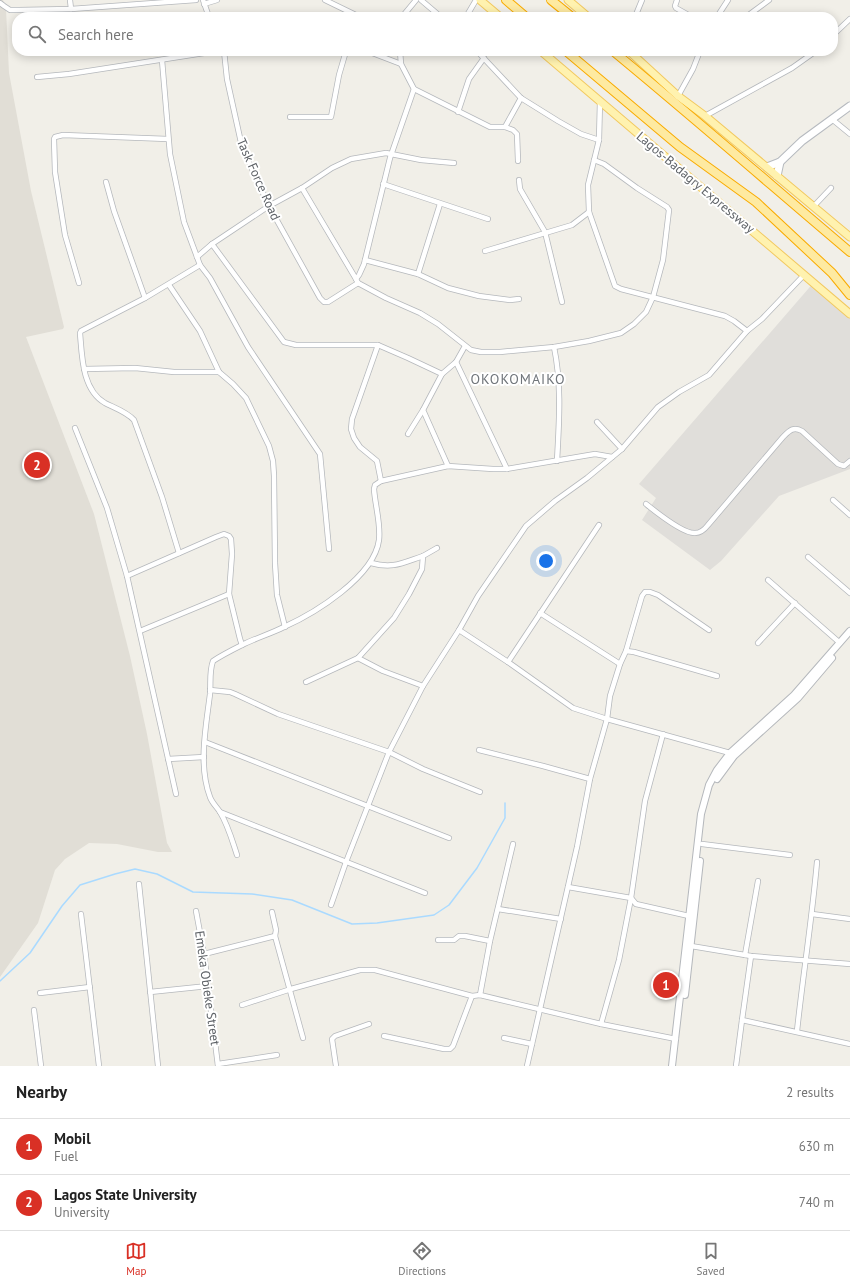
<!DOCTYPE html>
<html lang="en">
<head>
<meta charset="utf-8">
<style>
  body { margin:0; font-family:"PT Sans",sans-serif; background:#f2f2f2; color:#222 }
  .you { position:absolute; left:546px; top:561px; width:14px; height:14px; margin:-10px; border:3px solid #fff; border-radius:50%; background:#1a73e8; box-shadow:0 0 0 6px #1a73e833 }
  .badge { display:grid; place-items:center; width:26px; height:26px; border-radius:50%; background:#d93025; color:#fff; font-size:13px; font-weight:700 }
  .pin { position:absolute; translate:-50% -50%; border:2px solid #fff; box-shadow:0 1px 4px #0006 }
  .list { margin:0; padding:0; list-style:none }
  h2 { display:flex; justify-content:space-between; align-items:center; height:52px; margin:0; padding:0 16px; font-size:17px }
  h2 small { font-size:13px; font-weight:400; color:#767676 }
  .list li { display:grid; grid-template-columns:26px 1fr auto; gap:12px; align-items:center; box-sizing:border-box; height:56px; padding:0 16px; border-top:1px solid #e0e0e0 }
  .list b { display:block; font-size:15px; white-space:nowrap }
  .list p { margin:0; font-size:13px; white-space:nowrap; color:#767676 }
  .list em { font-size:13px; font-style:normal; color:#767676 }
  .icon { flex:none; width:22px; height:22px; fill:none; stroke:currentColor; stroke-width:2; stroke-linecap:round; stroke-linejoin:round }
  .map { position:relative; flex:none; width:850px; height:1066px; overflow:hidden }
  .search { position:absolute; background:#fff; box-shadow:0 2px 10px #0003; left:12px; right:12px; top:12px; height:44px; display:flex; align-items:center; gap:10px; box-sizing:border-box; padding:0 14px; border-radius:16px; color:#767676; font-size:15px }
  .sheet { height:164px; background:#fff }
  nav { display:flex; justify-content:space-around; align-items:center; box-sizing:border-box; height:56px; border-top:1px solid #e0e0e0; background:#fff; font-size:11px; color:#767676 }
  nav a { display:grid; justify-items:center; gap:2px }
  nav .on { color:#d93025 }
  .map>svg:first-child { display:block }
</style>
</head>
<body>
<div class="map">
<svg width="850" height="1066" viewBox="0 0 850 1066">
  <rect width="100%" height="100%" fill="#f1efe8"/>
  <polygon fill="#e0deda" points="815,281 850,313 850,469 779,496 721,561 710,570 642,520 656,498 639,484"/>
  <polygon fill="#e1ded6" points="0,0 3,0 6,9 9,73 31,191 64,327 63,329 26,337 94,514 130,656 147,734 167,843 172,852 158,852 117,844 89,843 65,859 55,870 38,923 0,977"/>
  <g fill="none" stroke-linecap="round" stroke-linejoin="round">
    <polyline stroke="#aadaff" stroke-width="1.5" points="0,981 30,953 62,906 80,885 115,874 135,869 157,874 193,892 252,894 292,900 352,924 377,923 434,915 449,905 477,868 505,818 505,803"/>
    <g stroke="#b5b8bc" stroke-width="6">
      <g id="minor">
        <polyline points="70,0 71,9"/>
        <polyline points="203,0 209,17"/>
        <polyline points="325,0 360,17"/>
        <polyline points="421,0 441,17"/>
        <polyline points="677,0 675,6 676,8 692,17"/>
        <polyline points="0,3 4,6 10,10 19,10 71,9 196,0"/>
        <polyline points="204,4 217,0"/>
        <polyline points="402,17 416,0"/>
        <polyline points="466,17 476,0"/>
        <polyline points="635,17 642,0"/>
        <polyline points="717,17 728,0"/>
        <polyline points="746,17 769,0"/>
        <polyline points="833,35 850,19"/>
        <polyline points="224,51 227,79 242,147 269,206 320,298 324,302 328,302 358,283 356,279 359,275 364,264 390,158 414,89"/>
        <polyline points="367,51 401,64"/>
        <polyline points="400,51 401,64 414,89 490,127 505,127 521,98"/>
        <polyline points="477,51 521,98 558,121 581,134 599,140"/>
        <polyline points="162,60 170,154 184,222 200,265 210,278 248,347 320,454 329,549"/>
        <polyline points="37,77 69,74 217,51"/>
        <polyline points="678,96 693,69 700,51"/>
        <polyline points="600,101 599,140 588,185 589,212 615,286 621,289 725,316 734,321 747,331"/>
        <polyline points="458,112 469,79 484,58"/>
        <polyline points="705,116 792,68 816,51"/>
        <polyline points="290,117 331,117 339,75 346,51"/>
        <polyline points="833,120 850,134"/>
        <polyline points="505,127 513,130 517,134 518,161"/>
        <polyline points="519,180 520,189 545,232 562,302"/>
        <polyline points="106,182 114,211 145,298"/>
        <polyline points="383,184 488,219"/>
        <polyline points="302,188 356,279"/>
        <polyline points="813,207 831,188"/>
        <polyline points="212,244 284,342 296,345 378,345 408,358 442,374"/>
        <polyline points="485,251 572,225 589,212"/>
        <polyline points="197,257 212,244 269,206 302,188 332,168 351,159 386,153 421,160 454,163"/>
        <polyline points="365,260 418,274 448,288 479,296 510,300 519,299"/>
        <polyline points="418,274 440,204"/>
        <polyline points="79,283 65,235 55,172 54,139 55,137 63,135 168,139"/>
        <polyline points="358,283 386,298 420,313 438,324 471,350 481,352 500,352 554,347 589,341 621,333 634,324 646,312 653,297 663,260 669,210 667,207 637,188 604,164 594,160"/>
        <polyline points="169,285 200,331 219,372 233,384 246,398 269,446 273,461 274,476 275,563 277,595 285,627"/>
        <polyline points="378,345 352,419 351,429 354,438 360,447 377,461 381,481"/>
        <path d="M554,347C562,385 559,423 557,461"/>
        <polyline points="456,362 507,469"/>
        <polyline points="84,369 135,368 174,372 219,372"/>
        <polyline points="597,422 622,449"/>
        <polyline points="75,428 107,508 127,576 176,794"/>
        <polyline points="408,434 423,410"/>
        <polyline points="448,466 423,410 442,374 456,362 465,346"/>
        <polyline points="833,500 850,515"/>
        <path d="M646,504C656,512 683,534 695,533C700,533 705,529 708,525L783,437C789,431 793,426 802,431L838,464L844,466L850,461"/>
        <path d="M179,553L162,497L134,420C127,412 115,408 105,403C82,390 82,356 80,333L81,331L145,298L200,265"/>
        <polyline points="808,557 850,593"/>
        <path d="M371,563C393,569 402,563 423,556"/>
        <polyline points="127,576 216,537 224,534 229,536 231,539 232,554 229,594 240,639 242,645"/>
        <polyline points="768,580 840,643"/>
        <polyline points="540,613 620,664"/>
        <polyline points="459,630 508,662 573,708 607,719 730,753"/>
        <polyline points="140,631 229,594"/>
        <polyline points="758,643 795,603"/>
        <polyline points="626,651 634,652 717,676"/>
        <polyline points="358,658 383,671 423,686"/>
        <polyline points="508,662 599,525"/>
        <polyline points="306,682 358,658 394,618 409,594 422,569 423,556 437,548"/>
        <polyline points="210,690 230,692 235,694 278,714 389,752 423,769 480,792"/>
        <polyline points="205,742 449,838"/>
        <polyline points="479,750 543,766 590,779"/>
        <polyline points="168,759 204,757"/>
        <polyline points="220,812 425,893"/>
        <polyline points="702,844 790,855"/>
        <path d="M237,855C232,840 228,825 220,812C217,807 212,803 210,797C198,765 206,727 210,694C211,683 209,672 213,661C222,655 232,650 242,645C256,638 270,634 284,627C315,613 374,577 379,540C381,524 375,505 374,489L375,485L381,481L448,466L493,469H507L595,454L612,457"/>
        <polyline points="139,884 158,1066"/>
        <polyline points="568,887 631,898 636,904 689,916"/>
        <polyline points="331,905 346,862 389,752 423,686 459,630 478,596 526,526 555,501 587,478 622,449 658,407 679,392 709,375 747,331 762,319 804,275"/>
        <polyline points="498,909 561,919"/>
        <polyline points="196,911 204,954 218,1066"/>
        <polyline points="272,912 276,930 275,936"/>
        <polyline points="81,914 99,1066"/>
        <polyline points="812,914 850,919"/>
        <polyline points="438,940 454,940 459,936 465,936 490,941"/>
        <polyline points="691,946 751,956 850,964"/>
        <polyline points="204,954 275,936 303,1038"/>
        <polyline points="745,955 758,881"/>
        <polyline points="751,956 742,1020 850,1044"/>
        <polyline points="150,992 208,986"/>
        <polyline points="40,993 90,987"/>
        <polyline points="480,995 490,941 513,844"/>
        <polyline points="242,1005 291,989 360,970 375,970 472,996 480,995 601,1024 676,1039"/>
        <polyline points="34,1010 41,1066"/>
        <polyline points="601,1024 619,960 631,898 645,801 663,734"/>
        <path d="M797,1031C803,975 812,919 817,862"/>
        <polyline points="384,1036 444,1049 450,1049 453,1046 472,996"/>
        <polyline points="504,1038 532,1044"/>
        <polyline points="218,1064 277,1055"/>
        <polyline points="336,1066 332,1039 335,1036 369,1024"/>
        <polyline points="527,1066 577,847 590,779 607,719 610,696 620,664 626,651 642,596 645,592 650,592 658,595 709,630"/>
        <polyline points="736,1066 742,1020"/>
      </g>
    </g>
    <g stroke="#b5b8bc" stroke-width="8">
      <g id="tertiary">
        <polyline points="717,779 734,756 798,698 832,658"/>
        <polyline points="685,995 700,861"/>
        <polyline points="672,1066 701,814 709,785 717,770 730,753 794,695 850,631"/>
      </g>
    </g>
    <g stroke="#b6babf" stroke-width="9">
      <g id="secondary">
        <polyline points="767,167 780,162 802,141 850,106"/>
        <polyline points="777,176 780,162"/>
      </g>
    </g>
    <g stroke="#f2c960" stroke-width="9">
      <g id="primary">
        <polyline points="480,0 500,17"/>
        <polyline points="568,0 588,17"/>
        <polyline points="541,51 850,314"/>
        <polyline points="629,51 678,96 705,116 850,237"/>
      </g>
    </g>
    <g stroke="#f9ab00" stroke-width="10">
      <g id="trunk">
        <polyline points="506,0 526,17"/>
        <polyline points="551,0 572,17"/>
        <polyline points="566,51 680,147 756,202 832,273 850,295"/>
        <path d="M613,51C693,117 771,185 850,252"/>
      </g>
    </g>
    <use href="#minor" stroke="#fff" stroke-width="4.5"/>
    <use href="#tertiary" stroke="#fff" stroke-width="6"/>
    <use href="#secondary" stroke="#fff" stroke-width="7"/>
    <use href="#primary" stroke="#fff2af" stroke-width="7"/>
    <use href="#trunk" stroke="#feeaa1" stroke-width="8"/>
  </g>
  <g text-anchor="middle" stroke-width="4" stroke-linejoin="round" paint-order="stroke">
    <g font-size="13" fill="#5f6368" stroke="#fff">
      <text transform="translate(259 179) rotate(66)" y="5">Task Force Road</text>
      <text transform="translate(696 182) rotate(40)" y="5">Lagos-Badagry Expressway</text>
      <text transform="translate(208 988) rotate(82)" y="5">Emeka Obieke Street</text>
    </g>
    <g font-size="14" letter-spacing="1" fill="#70757a" stroke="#fff">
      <text x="518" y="384">OKOKOMAIKO</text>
    </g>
  </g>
</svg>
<div class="you"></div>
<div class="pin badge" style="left:666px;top:985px">1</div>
<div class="pin badge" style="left:37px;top:465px">2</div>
<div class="search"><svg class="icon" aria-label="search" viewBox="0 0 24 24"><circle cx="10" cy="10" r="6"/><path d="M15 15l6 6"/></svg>Search here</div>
</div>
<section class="sheet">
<h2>Nearby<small>2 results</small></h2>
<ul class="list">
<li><span class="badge">1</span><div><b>Mobil</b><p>Fuel</p></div><em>630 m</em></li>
<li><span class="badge">2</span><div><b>Lagos State University</b><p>University</p></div><em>740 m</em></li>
</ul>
</section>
<nav>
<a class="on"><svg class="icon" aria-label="map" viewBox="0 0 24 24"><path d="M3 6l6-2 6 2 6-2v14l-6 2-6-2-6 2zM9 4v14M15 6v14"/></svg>Map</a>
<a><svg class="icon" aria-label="directions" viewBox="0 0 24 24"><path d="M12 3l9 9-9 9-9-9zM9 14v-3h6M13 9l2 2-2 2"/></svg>Directions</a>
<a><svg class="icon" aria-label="saved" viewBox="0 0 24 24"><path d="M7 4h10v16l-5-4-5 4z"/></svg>Saved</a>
</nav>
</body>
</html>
